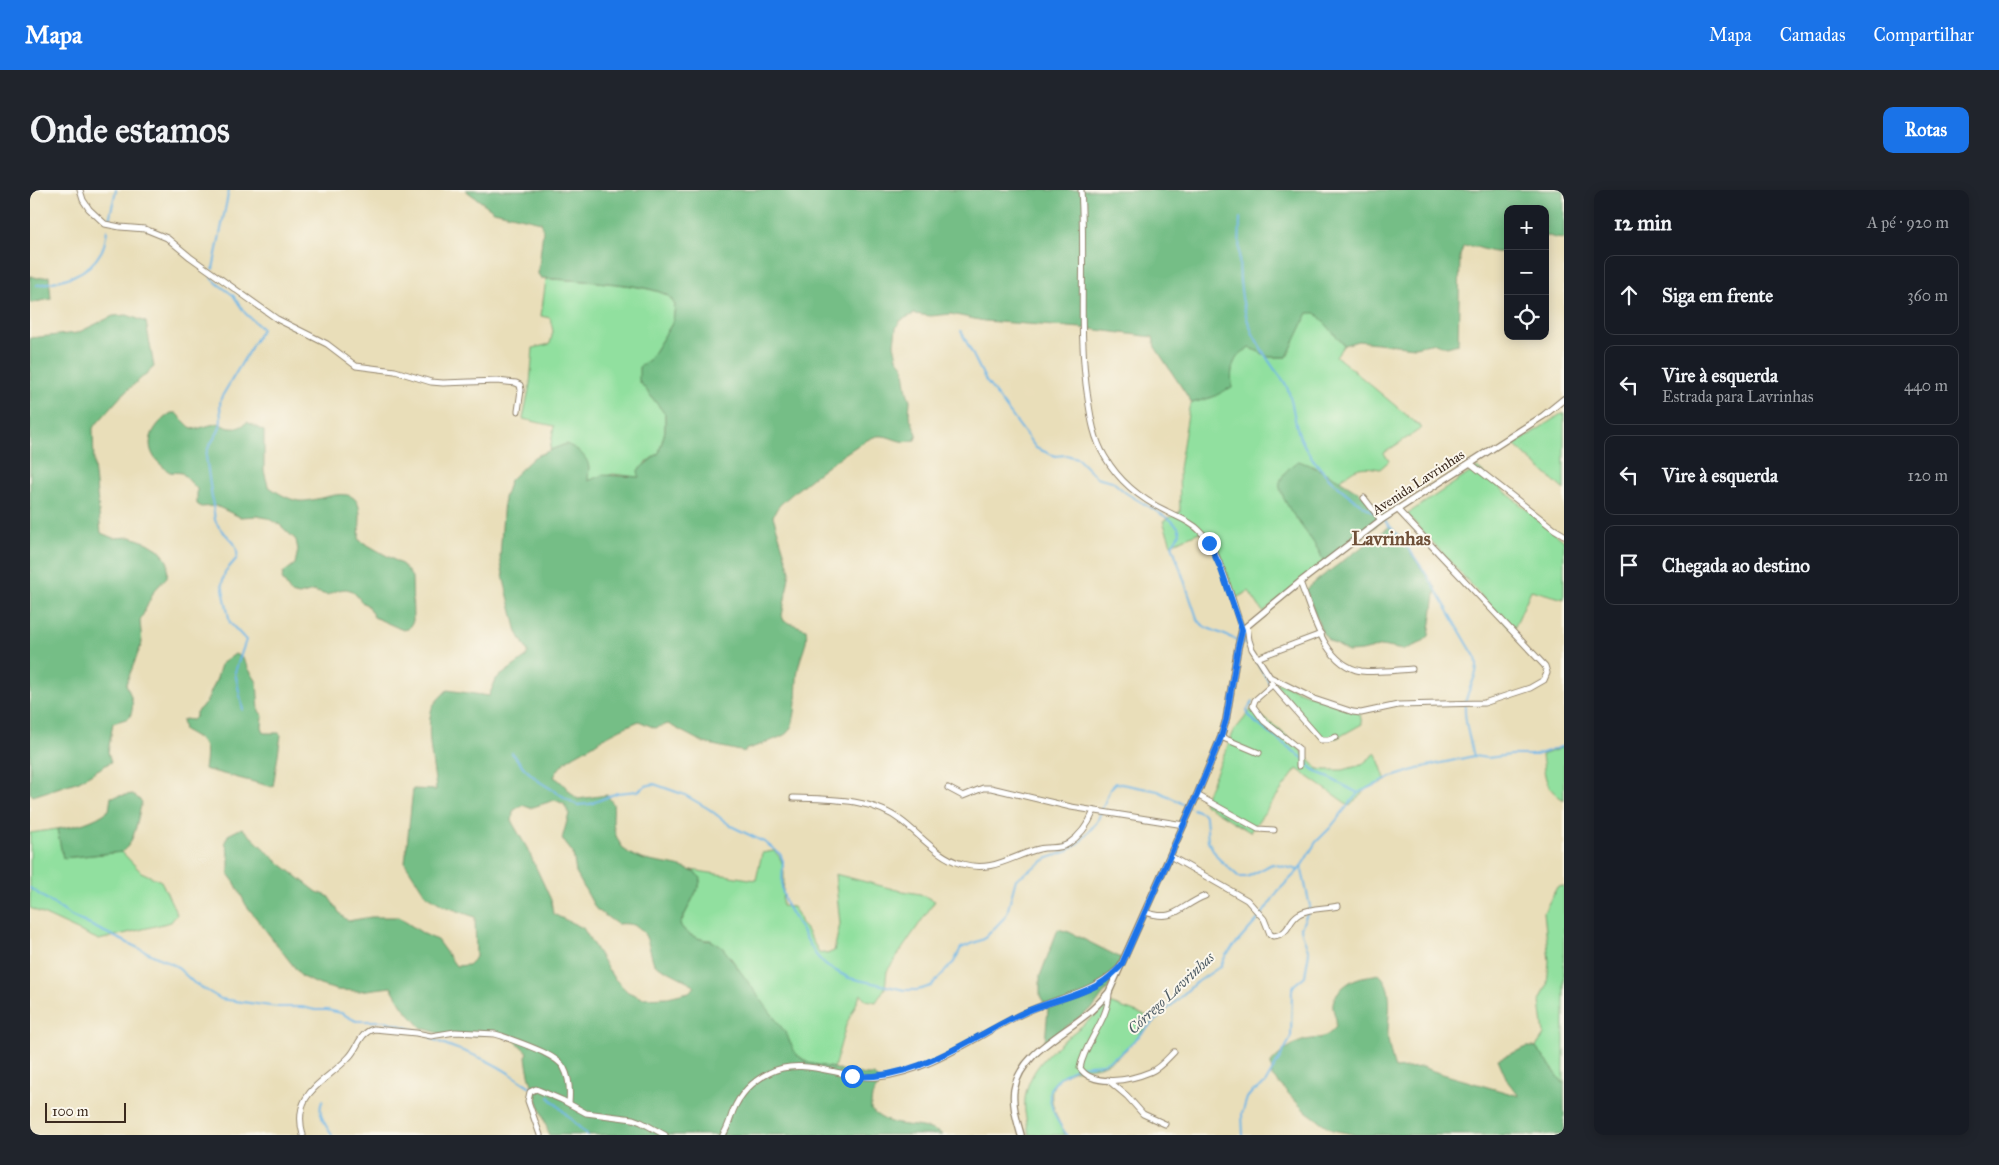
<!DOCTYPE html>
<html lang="pt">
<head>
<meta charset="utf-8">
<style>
  body { margin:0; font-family:"IM FELL Great Primer",serif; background:#20242c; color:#f1f3f6 }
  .controls { position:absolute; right:15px; top:15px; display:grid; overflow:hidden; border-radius:10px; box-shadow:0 2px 12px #0003 }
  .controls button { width:45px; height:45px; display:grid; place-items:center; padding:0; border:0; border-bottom:1px solid #363941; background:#171b24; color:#f1f3f6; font:25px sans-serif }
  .scale { position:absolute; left:15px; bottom:12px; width:81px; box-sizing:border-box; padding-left:5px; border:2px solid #3b2a1e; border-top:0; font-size:14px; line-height:18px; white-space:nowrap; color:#3b2a1e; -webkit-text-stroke:4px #fbf7ec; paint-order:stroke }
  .stop { position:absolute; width:15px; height:15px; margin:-11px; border:4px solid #1a73e8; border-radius:50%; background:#fff }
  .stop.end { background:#1a73e8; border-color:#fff; box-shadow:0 1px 5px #0008 }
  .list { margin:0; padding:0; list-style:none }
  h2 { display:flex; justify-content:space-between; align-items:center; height:65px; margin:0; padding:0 20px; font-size:21px }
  h2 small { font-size:16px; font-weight:400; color:#9ea1a6 }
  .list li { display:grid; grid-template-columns:32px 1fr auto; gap:15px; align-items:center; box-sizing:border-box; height:80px; margin:0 10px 10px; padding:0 10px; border:1px solid #363941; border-radius:10px }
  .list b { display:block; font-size:19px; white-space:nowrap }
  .list p { margin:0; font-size:16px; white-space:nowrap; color:#9ea1a6 }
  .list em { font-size:16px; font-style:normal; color:#9ea1a6 }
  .icon { flex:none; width:28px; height:28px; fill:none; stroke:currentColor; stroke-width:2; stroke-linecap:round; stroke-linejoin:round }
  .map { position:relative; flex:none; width:1534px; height:945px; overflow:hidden; border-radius:10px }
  header { display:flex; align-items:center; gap:30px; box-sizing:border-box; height:70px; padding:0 25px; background:#1a73e8; color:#fff }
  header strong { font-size:24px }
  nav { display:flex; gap:28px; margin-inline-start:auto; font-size:18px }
  .intro { display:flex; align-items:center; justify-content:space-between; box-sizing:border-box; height:120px; padding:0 30px }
  h1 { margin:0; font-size:35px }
  .button { padding:12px 22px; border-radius:10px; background:#1a73e8; color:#fff; font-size:18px; font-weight:700 }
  main { display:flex; gap:30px; padding:0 30px }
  aside { flex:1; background:#171b24; border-radius:10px; box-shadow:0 2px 12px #0003 }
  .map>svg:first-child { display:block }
</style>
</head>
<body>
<header>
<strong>Mapa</strong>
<nav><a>Mapa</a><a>Camadas</a><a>Compartilhar</a></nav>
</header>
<div class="intro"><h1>Onde estamos</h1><a class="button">Rotas</a></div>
<main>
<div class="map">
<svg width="1534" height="945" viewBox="0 0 1534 945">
  <rect width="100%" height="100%" fill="#fbf7ec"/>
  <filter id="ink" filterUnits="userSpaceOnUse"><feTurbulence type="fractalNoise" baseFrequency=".02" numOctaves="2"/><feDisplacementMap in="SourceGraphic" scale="10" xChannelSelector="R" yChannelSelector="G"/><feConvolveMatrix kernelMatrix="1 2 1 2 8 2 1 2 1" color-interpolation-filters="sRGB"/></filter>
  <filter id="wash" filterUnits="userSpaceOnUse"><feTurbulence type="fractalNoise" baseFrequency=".0096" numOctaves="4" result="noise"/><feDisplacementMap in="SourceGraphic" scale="20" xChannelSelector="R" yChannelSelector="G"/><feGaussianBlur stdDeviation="1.12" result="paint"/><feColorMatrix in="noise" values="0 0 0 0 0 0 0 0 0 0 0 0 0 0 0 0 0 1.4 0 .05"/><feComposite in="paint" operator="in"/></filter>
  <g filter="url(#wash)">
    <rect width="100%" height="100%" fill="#e9deb9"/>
    <g fill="#91e09f" stroke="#66855e">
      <path d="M516,89C540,90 621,94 638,106C641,108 643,112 645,115L643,132L619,170L609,191L635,224V241L629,263L615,273L609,287L583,284L558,291L536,254L520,260L524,236L493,229L500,194L503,158L520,154L523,141L520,128L511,126Z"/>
      <path d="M1286,122L1314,155L1306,166L1392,238L1354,263L1359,271L1350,279C1328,275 1326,278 1309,291L1281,275L1262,322L1291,363L1294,373L1233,422L1219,401L1206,408L1189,362L1172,341L1141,354L1133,331L1150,322L1149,279L1159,218L1162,213L1183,207L1201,185L1204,169L1212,161L1221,158L1239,167H1257L1277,123Z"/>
      <polygon points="1534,222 1534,300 1484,255"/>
      <polygon points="1447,278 1534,351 1534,409 1501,400 1483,441 1377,324"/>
      <polygon points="1243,491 1330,524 1332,534 1307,548 1292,548"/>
      <polygon points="1222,519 1256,545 1288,579 1296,580 1313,580 1331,575 1346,563 1356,591 1336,599 1320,616 1267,579 1220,642 1173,613 1204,541"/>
      <path d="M1534,557V610C1514,598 1515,586 1512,565Z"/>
      <polygon points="27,639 33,668 92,662 111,682 131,691 147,724 141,732 69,750 0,718 0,643"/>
      <path d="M744,661C760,674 752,698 752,716L763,717L768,724L771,734L775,738L789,762L797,764L804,761L810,734L805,684L867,700L890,704L905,711L857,781L855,798L846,812L836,810L831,804L816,835L804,878L778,873L766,864L701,768L681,750C669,750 655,745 650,734L669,696L664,681L661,680L726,690L732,663Z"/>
      <polygon points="1534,696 1534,894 1506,857 1514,845 1510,811 1517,795 1519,771 1514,722 1527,697"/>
      <path d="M1079,813L1122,828C1109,845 1098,862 1079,872C1070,878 1057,877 1046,880C1008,891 1023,919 1035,945H999C998,937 996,930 995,922C990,869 1047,845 1079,813Z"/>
    </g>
    <g fill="#74be86" stroke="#587452" fill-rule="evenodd">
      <path d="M435,0H1534V49L1525,48L1519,46L1515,47V19H1478V56H1475L1471,62C1458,64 1446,53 1433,57L1430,66L1428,154L1417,157L1405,153L1385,157L1328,151L1314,155L1286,123H1278L1257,167H1239L1221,158C1203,164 1200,179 1202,197L1183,207L1162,213L1125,157L1123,147L1052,138L954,131L921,124L901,126L884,124L871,130L866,138L864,154L867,168L873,175L877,202L880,210L879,225L887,244L885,250C869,256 861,244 847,246C829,250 763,301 749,316C746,319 745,323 743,326L760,381L752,426L754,431L776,439C779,454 770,465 768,480C765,497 769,531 757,543C752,548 723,557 715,560V562L674,553L638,534L625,538L609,531C592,538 577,545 563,555C547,565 532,569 524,587C535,593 538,602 548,609L577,605C578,607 582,611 583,614C584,619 583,625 583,630C583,640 588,654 596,661C618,678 652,669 671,688L669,696L650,734C655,744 664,747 674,750C676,751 680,750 682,751C686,753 690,756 693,758L755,842L766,864L778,873L836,885H844C854,894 846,897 842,907C841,911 841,916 841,920C865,943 888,929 913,945H519C512,918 498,893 496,866L498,863L480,846L467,842L425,848L392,838L373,817L361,797L329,801L307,800L290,795L272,787L216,715L205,693L199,685V665L195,652L198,645L212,638L247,671L287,702L298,706L311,725L318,731L341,727H368L394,744L407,750L426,776L438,775L446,767L445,727L414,716L395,704L375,673L383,599L406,600C404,575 395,542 402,518C404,512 413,505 417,500L459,506L466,489L495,468L498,462L487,442L475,394L470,368L474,308L480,290L504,267L536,254C546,258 558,266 559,278C559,282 558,287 558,291L572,285L609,287L608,280L629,263L635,241V224L609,191V177L619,170L643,132L645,115C643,112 641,108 638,106C621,93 535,90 511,88L508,84L513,41L511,32L464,21ZM525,610L534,614L539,624L532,649L543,663L546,683L566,719L587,734C618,731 616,749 624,774L659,792L665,797L659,802L638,807L612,808L598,802L583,787L553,738L523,724L521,710L497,658L482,632L483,621L492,615L500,618Z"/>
      <polygon points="0,86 8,88 19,86 21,109 0,113"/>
      <path d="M97,125L116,132L124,177L92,205L63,238L64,275L71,343L83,348L101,347L118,353L131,361L138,373L137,387L124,401L110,431L112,453L96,494C101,506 106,516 99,528L83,533L78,562L81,572L49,591L3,606L0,603V148L47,143L83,126Z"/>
      <path d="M141,223H146L160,237L166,239L188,233C198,239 208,241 217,232L234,241V281L238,296C248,303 257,309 269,311C291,313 330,287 330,327C330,335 329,342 329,350L373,375L382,387L383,431L378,439L373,440L344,427L337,415C330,412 331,410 326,405C318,394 306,401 297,405L283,401L269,405L261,403L252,389L253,383L265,374L268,360L266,350L250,335L237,328L227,326L210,327L186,316L171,317L167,314V299L152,283C148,282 144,283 140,282C137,281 134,277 131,275C111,257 121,236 141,223Z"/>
      <path d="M1269,271C1298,282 1337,304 1358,327L1294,373C1285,346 1258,327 1250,298C1247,289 1261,274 1269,271Z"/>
      <polygon points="1359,337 1369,345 1389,375 1406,398 1399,446 1391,453 1373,460 1352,456 1332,461 1318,462 1298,450 1292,442 1276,400 1290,388"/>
      <path d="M205,464L213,468L218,478L227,492L229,521L233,526L232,537L234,543H249L251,545L243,597L174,579C178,554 176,552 154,540L152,531L155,529L162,530L166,526V522L176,513L187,488L191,474Z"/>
      <path d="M103,604L112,612C107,628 106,652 92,662L33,668L27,639C46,636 64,632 79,620L81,607Z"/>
      <polygon points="1028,739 1039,742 1091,768 1080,795 1064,817 1015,852 1018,819 1010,806 1010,786"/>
      <path d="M1349,784C1366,799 1357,827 1358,848C1359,858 1362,869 1365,879L1392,877L1409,883L1489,906L1478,892L1468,869L1497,857H1506L1534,894V945H1327L1302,940L1273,919L1242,886L1241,873C1250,863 1262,853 1276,850C1285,848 1294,849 1301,842C1311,834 1304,826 1303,818C1301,805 1316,793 1326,789C1333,786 1341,786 1349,784Z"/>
    </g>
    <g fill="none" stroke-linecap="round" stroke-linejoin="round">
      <g stroke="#6eb6e6" stroke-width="2">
        <path d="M1210,28C1209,67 1206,108 1223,144C1229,155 1236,167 1243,177C1247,183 1253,189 1256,195C1264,212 1263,230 1270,247C1285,280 1313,303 1343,322"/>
        <polyline points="79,30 86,0"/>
        <polyline points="183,79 199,0"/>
        <path d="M181,87L188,94L203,105L215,123L232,139L191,208C188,217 193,228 190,237C187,248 177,254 176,266L185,330C191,346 210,349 207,368L195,382L192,394L200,433L216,450L205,482L213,520"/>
        <path d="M7,95C31,91 58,86 71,62C75,56 76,46 77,40"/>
        <polyline points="931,141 956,191 1006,258 1025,266 1036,265 1047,268 1066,287 1082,291 1096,303 1141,330 1148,337 1150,343 1142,355 1168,431 1175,437 1217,454 1219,457"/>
        <path d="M1355,331C1393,370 1417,421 1446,468C1451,485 1436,498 1435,516C1434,532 1440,551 1444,566"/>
        <polyline points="1227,472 1240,494"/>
        <polyline points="1223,511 1217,520 1218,524 1226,533 1274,569 1282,579 1328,603"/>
        <polyline points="482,563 495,579 510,592 547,615 560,614 587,603 608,601 615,596 624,594 655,605 679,619 701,636 736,653 750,664 753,671 752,699 756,714 786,765 795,775 819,788 875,800 888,800 901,796 924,772 931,758 954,749 974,728 977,723 986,689 1018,668 1036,662 1048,654 1067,632 1080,599 1086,593 1128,601 1159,617"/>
        <polyline points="1163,619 1173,623 1176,627 1178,651 1188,668 1209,687 1217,687 1242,674 1269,680"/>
        <polyline points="0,698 41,726 146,776 164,793 191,809 248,817 272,817 285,820 297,820 311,823 326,831 356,831 388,841"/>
        <path d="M401,848C418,857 436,861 453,869C472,877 487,889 504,899"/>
        <polyline points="519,907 557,945"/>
        <path d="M293,910C286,921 295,935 302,945"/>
        <path d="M1037,945C1028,933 1018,915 1020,899L1030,887L1049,876L1072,874L1090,864L1163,795L1191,776L1196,765L1231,726L1248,701L1269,680L1286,652L1300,638L1328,603L1362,587L1397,576L1444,566L1457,568L1481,565H1506L1534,556"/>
        <polyline points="1213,945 1212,924 1217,908 1222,902 1235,894 1261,848 1262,800 1264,795 1275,786 1279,762 1272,743 1271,738 1280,716 1271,676"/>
      </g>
    </g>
  </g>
  <g filter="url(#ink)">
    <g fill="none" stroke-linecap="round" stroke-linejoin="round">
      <g stroke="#92846c" stroke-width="7">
        <g id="minor">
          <polyline points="50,0 53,10 59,19 75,34 90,37 115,39 137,48 160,67 247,129 297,154 326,176 365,181 401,192 413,193 467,191 486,193 490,195 491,200 488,221"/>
          <path d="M1051,0C1056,70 1047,139 1058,209C1061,229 1064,249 1075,267C1089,291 1111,309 1136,321C1147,327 1160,331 1169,340C1190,360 1203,413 1212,440"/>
          <polyline points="1440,273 1524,339 1534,345"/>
          <polyline points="1334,308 1351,330"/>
          <path d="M1270,392C1283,424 1293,474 1331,481C1348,483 1366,480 1382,479"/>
          <polyline points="1217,436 1219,450 1222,459 1240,487 1284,509 1323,522 1331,523 1368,515 1454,513 1500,498 1514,490 1517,483 1515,476 1367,319"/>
          <polyline points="1227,468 1291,444"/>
          <polyline points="1241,493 1291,550 1298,550 1306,547"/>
          <polyline points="1242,495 1225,510 1223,516 1234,531 1269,559 1269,576"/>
          <polyline points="1191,547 1229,563"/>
          <polyline points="918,598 933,606 953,598 961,598 1041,617 1154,635"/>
          <polyline points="1167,605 1228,639 1244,640"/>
          <path d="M763,608C800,609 843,608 873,632C891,646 909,668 932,674C963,683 981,666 1009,659C1019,656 1029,660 1038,654C1050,646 1059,633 1064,621"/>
          <path d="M1140,666L1217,710L1234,729L1240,744L1243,746C1261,744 1257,731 1269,724C1280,717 1297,719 1308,716"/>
          <path d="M1115,722C1146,733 1149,716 1175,706"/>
          <path d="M1079,802C1079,830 1055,851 1050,878C1063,898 1101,890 1120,882C1130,878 1137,869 1144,862"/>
          <polyline points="1078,890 1097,906 1113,924 1135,934"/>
          <path d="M273,945C261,902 295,893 319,867C328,858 330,842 344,839L386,843L401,846L425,842L465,844L472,846C487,852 527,864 534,878C540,889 540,902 539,913"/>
          <polyline points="510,945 498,911 500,902 506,899 532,910 556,923 603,929 611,932 635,945"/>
          <path d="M693,945C698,938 700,929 703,921C710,904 723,891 739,883C773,865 813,890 848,887C900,882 947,845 994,823C1027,807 1061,804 1089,778"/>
        </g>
      </g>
      <g stroke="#92846c" stroke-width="8">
        <path id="tertiary" d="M991,945C987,931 982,915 984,900C990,864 1032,845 1057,824C1065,818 1072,810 1079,802L1167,605L1191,547L1196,530L1208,457L1212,440L1270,392L1351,330L1513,226L1534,209"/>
      </g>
      <use href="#minor" stroke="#fff" stroke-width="5"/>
      <use href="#tertiary" stroke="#fff" stroke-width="5.5"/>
    </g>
  </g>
  <g fill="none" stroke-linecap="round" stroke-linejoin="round" filter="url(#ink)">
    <path stroke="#1a73e8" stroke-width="6" d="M822,886C887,891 939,848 995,822C1020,811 1048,807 1071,793C1078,789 1085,782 1091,776L1167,605L1191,547L1196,530L1208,457L1212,440L1191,379L1179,353"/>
  </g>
  <g text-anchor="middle" stroke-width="4" stroke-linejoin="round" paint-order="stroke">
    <g font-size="14" fill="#3b2a1e" stroke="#fbf7ec">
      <text transform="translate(1388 292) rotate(-33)" y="5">Avenida Lavrinhas</text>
    </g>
    <g font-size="15" font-style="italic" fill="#4d5b64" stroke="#fbf7ec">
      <text transform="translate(1141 803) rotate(-43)" y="5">Córrego Lavrinhas</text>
    </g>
    <g font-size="19" font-weight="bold" fill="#6f5038" stroke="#fbf7ec">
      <text x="1361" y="355">Lavrinhas</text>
    </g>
  </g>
</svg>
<div class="controls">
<button>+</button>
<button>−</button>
<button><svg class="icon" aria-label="locate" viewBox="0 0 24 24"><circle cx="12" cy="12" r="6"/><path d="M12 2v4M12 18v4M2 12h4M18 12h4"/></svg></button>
</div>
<div class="scale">100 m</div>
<div class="stop" style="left:822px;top:886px"></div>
<div class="stop end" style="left:1179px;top:353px"></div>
</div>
<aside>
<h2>12 min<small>A pé · 920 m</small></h2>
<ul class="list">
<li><svg class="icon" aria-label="ahead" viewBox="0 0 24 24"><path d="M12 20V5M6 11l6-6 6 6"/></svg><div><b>Siga em frente</b></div><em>360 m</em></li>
<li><svg class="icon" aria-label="left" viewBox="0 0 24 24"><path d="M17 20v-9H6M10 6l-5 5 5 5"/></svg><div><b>Vire à esquerda</b><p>Estrada para Lavrinhas</p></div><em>440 m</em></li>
<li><svg class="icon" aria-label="left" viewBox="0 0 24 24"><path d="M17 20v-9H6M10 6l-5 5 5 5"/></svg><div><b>Vire à esquerda</b></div><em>120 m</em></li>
<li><svg class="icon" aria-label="arrive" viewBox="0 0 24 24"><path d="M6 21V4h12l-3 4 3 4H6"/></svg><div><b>Chegada ao destino</b></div></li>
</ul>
</aside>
</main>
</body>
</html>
